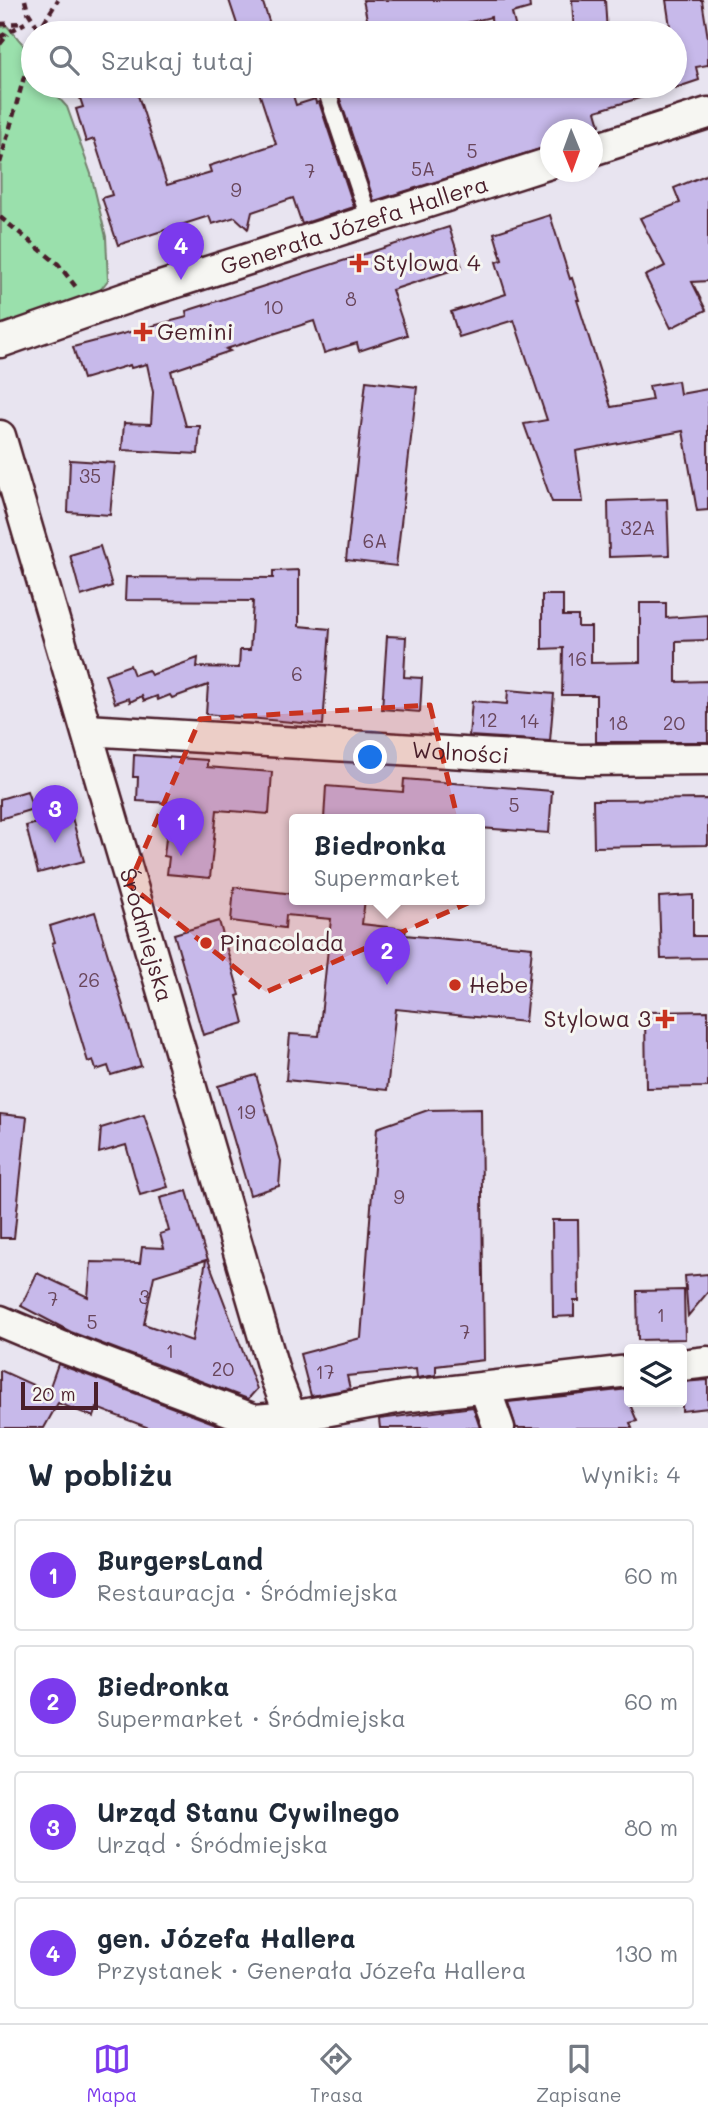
<!DOCTYPE html>
<html lang="pl">
<head>
<meta charset="utf-8">
<style>
  body { margin:0; font-family:Mali,sans-serif; background:#f6f6f7; color:#1f2937 }
  .controls { position:absolute; right:21px; bottom:21px; display:grid; overflow:hidden; border-radius:7px; box-shadow:0 4px 10px #0003 }
  .controls button { width:63px; height:63px; display:grid; place-items:center; padding:0; border:0; border-bottom:2px solid #e0e1e3; background:#fff; color:#1f2937; font:35px sans-serif }
  .compass { position:absolute; left:540px; top:119px; width:63px; height:63px; border-radius:50%; background:#fff; box-shadow:0 4px 10px #0003; rotate:179deg }
  .scale { position:absolute; left:21px; bottom:18px; width:77px; box-sizing:border-box; padding-left:7px; border:4px solid #4a1f2b; border-top:0; font-size:19px; line-height:24px; white-space:nowrap; color:#4a1f2b; -webkit-text-stroke:5px #f6f6f2; paint-order:stroke }
  .you { position:absolute; left:371px; top:758px; width:24px; height:24px; margin:-18px; border:5px solid #fff; border-radius:50%; background:#1a73e8; box-shadow:0 0 0 10px #1a73e833 }
  .badge { display:grid; place-items:center; width:46px; height:46px; border-radius:50%; background:#7c3aed; color:#fff; font-size:23px; font-weight:700 }
  .pin { position:absolute; translate:-50% -58px; filter:drop-shadow(0 2px 4px #0008) }
  .pin::after { content:''; position:absolute; top:37px; width:24px; height:21px; background:inherit; clip-path:polygon(0 0,100% 0,50% 100%) }
  .popup { position:absolute; left:289px; top:814px; width:196px; height:91px; box-sizing:border-box; display:grid; place-content:center; border-radius:7px; background:#fff; filter:drop-shadow(0 2px 5px #0005); font-size:23px; white-space:nowrap; color:#747a83 }
  .popup b { font-size:26px; color:#1f2937 }
  .popup::after { content:''; position:absolute; left:50%; top:100%; margin-left:-14px; border:14px solid transparent; border-top-color:#fff }
  .list { margin:0; padding:0; list-style:none }
  h2 { display:flex; justify-content:space-between; align-items:center; height:91px; margin:0; padding:0 28px; font-size:30px }
  h2 small { font-size:23px; font-weight:400; color:#747a83 }
  .list li { display:grid; grid-template-columns:46px 1fr auto; gap:21px; align-items:center; box-sizing:border-box; height:112px; margin:0 14px 14px; padding:0 14px; border:2px solid #e0e1e3; border-radius:7px }
  .list b { display:block; font-size:26px; white-space:nowrap }
  .list p { margin:0; font-size:23px; white-space:nowrap; color:#747a83 }
  .list em { font-size:23px; font-style:normal; color:#747a83 }
  .icon { flex:none; width:38px; height:38px; fill:none; stroke:currentColor; stroke-width:2; stroke-linecap:round; stroke-linejoin:round }
  .map { position:relative; flex:none; width:708px; height:1428px; overflow:hidden }
  .search { position:absolute; background:#fff; box-shadow:0 4px 10px #0003; left:21px; right:21px; top:21px; height:77px; display:flex; align-items:center; gap:18px; box-sizing:border-box; padding:0 24px; border-radius:38px; color:#747a83; font-size:26px }
  .sheet { height:595px; background:#fff }
  nav { display:flex; justify-content:space-around; align-items:center; box-sizing:border-box; height:98px; border-top:2px solid #e0e1e3; background:#fff; font-size:19px; color:#747a83 }
  nav a { display:grid; justify-items:center; gap:4px }
  nav .on { color:#7c3aed }
  .map>svg:first-child { display:block }
</style>
</head>
<body>
<div class="map">
<svg width="708" height="1428" viewBox="0 0 708 1428">
  <rect width="100%" height="100%" fill="#e8e4f0"/>
  <filter id="ink" filterUnits="userSpaceOnUse"><feTurbulence type="fractalNoise" baseFrequency=".0143" numOctaves="2"/><feDisplacementMap in="SourceGraphic" scale="14" xChannelSelector="R" yChannelSelector="G"/><feConvolveMatrix kernelMatrix="1 2 1 2 8 2 1 2 1" color-interpolation-filters="sRGB"/></filter>
  <g filter="url(#ink)">
    <polygon fill="#9ae0ac" stroke="#72806c" stroke-width="2" points="7,26 22,43 33,61 33,86 48,86 67,107 91,174 106,237 108,280 91,302 47,315 1,324 0,27"/>
    <g fill="#c7b9ea" stroke="#4a1f2b" stroke-width="2" fill-rule="evenodd">
      <polygon points="229,0 262,0 273,33 240,33"/>
      <polygon points="363,0 529,0 530,8 512,13 517,33 492,33 491,17 425,33 370,33"/>
      <polygon points="572,0 605,0 607,33 574,33"/>
      <polygon points="666,0 702,0 708,38 708,65 696,67 699,80 675,88 675,33 671,33"/>
      <polygon points="76,86 135,86 167,185 211,172 209,166 276,144 257,86 290,86 296,105 315,99 316,103 319,102 354,207 302,224 293,198 252,212 248,229 235,217 212,224 209,216 118,245 102,198 112,195 94,139 86,142 76,109 83,107"/>
      <polygon points="372,86 662,86 663,91 596,111 600,125 588,130 550,130 550,146 374,201 339,96"/>
      <polygon points="708,174 708,281 692,282 706,310 671,328 645,276 665,266 640,218 680,203 674,188"/>
      <polygon points="550,215 570,279 572,278 579,300 577,300 611,407 652,400 649,386 678,381 680,394 708,389 708,510 697,511 683,431 576,451 583,502 552,502 524,424 547,420 514,320 459,337 451,312 506,294 496,262 502,260 494,233"/>
      <polygon points="449,227 462,267 392,290 407,335 359,351 357,343 324,353 314,321 226,349 230,351 171,371 186,426 200,426 198,454 122,450 124,423 151,424 153,392 147,364 131,368 130,365 83,379 73,347 187,317 186,311"/>
      <polygon points="366,381 417,387 396,566 346,560"/>
      <polygon points="70,460 115,463 110,515 68,512"/>
      <polygon points="667,499 669,555 609,557 608,501"/>
      <polygon points="100,546 112,586 81,596 70,555"/>
      <polygon points="299,570 299,626 330,629 323,725 206,714 208,685 172,698 170,695 158,700 157,696 144,701 142,696 130,702 129,698 115,703 105,674 130,665 134,675 148,670 151,675 198,658 197,667 239,668 240,650 250,650 253,601 125,600 126,577 273,578 273,571"/>
      <polygon points="542,595 563,595 563,616 578,616 578,627 591,627 591,663 640,662 640,603 666,603 666,618 708,615 708,640 676,641 676,682 708,681 708,742 596,742 596,695 562,695 563,648 542,649"/>
      <polygon points="387,636 406,637 404,677 422,678 420,712 382,709"/>
      <polygon points="508,690 554,694 550,741 469,736 472,701 507,704"/>
      <polygon points="134,755 207,760 207,767 272,772 269,814 217,810 210,878 167,874 169,857 164,856 170,803 137,801 138,777 133,777"/>
      <polygon points="404,779 552,791 549,833 480,828 480,819 324,819 326,786 403,792"/>
      <polygon points="27,791 33,809 0,819 0,799"/>
      <polygon points="708,799 708,845 594,847 593,800"/>
      <polygon points="71,814 84,861 38,873 26,826"/>
      <polygon points="234,887 294,894 294,899 365,899 362,924 406,929 405,935 532,947 525,1022 396,1009 387,1090 286,1080 290,1034 319,1036 331,919 286,915 285,928 231,921"/>
      <polygon points="693,895 693,936 708,936 708,958 661,959 659,897"/>
      <polygon points="95,912 141,1066 111,1075 108,1066 96,1070 93,1060 88,1062 52,943 55,942 50,926"/>
      <polygon points="219,921 240,995 237,996 244,1023 203,1035 174,934"/>
      <polygon points="708,1011 708,1087 646,1088 645,1012"/>
      <polygon points="256,1075 281,1161 279,1186 250,1195 218,1086"/>
      <polygon points="481,1109 484,1360 436,1366 436,1375 417,1378 416,1369 347,1376 350,1389 311,1396 300,1354 361,1338 377,1128 428,1110"/>
      <polygon points="0,1114 27,1117 14,1238 0,1238"/>
      <polygon points="144,1115 168,1187 140,1195 126,1145 99,1153 101,1128"/>
      <path d="M187,1191L204,1249L257,1389L248,1399L71,1332L21,1306L37,1273L88,1297L91,1262L140,1263L142,1247L164,1248L160,1234L169,1231L160,1198ZM206,1260L192,1341L144,1324L154,1276Z"/>
      <polygon points="552,1220 578,1220 579,1301 574,1301 574,1316 553,1317"/>
      <polygon points="708,1274 708,1292 688,1316 685,1276"/>
      <polygon points="684,1290 685,1339 638,1340 637,1291"/>
      <polygon points="58,1364 224,1427 149,1428 97,1408 94,1417 58,1403 44,1428 0,1428 0,1370 48,1392"/>
      <polygon points="708,1380 708,1408 682,1411 682,1382"/>
      <polygon points="629,1389 629,1402 637,1421 630,1423 632,1428 516,1428 508,1402"/>
      <polygon points="473,1407 480,1428 380,1428 379,1419"/>
    </g>
    <g fill="none" stroke-linecap="round" stroke-linejoin="round">
      <g stroke="#4a1f2b" stroke-width="21">
        <g id="lane">
          <polyline points="307,30 308,33"/>
          <polyline points="325,86 370,221"/>
        </g>
      </g>
      <g stroke="#4a1f2b" stroke-width="35">
        <g id="street">
          <polyline points="592,150 708,113"/>
          <path id="s1" d="M0,342L129,297L550,163"/>
          <path id="s2" d="M0,436L276,1378L291,1417L300,1428"/>
          <path id="s3" d="M87,730L580,760L708,759"/>
          <polyline points="0,1321 62,1347 255,1420 291,1417 402,1397 629,1371"/>
          <polyline points="682,1365 708,1362"/>
          <polyline points="485,1389 499,1428"/>
        </g>
      </g>
      <g stroke="#4a1f2b" stroke-width="4.5" stroke-dasharray="7 5" stroke-linecap="butt">
        <polyline points="25,0 28,12 39,29"/>
        <polyline points="0,24 24,23"/>
        <polyline points="37,33 58,0"/>
        <polyline points="0,37 25,23"/>
        <polyline points="0,44 8,34"/>
        <polyline points="0,163 33,45"/>
        <polyline points="0,217 58,264 76,287"/>
      </g>
      <use href="#lane" stroke="#f6f6f2" stroke-width="16"/>
      <use href="#street" stroke="#f6f6f2" stroke-width="30"/>
    </g>
  </g>
  <path fill="#c8321e" fill-opacity="0.2" stroke="#c8321e" stroke-width="5" stroke-dasharray="14 9" stroke-linejoin="round" d="M430,705L477,899L266,992L129,885L200,719Z"/>
  <g fill="#c8321e" stroke="#f6f6f2" stroke-width="2.5">
    <path d="M355.5 252.5h7v7h7v7h-7v7h-7v-7h-7v-7h7z"/>
    <path d="M139.5 321.5h7v7h7v7h-7v7h-7v-7h-7v-7h7z"/>
    <circle cx="206" cy="943" r="7"/>
    <circle cx="455" cy="985" r="7"/>
    <path d="M661.5 1008.5h7v7h7v7h-7v7h-7v-7h-7v-7h7z"/>
  </g>
  <g text-anchor="middle" stroke-width="6" stroke-linejoin="round" paint-order="stroke">
    <g font-size="19" fill="#69465b">
      <text x="472" y="158">5</text>
      <text x="423" y="176">5A</text>
      <text x="310" y="178">7</text>
      <text x="236" y="197">9</text>
      <text x="351" y="306">8</text>
      <text x="273" y="314">10</text>
      <text x="90" y="483">35</text>
      <text x="638" y="535">32A</text>
      <text x="375" y="548">6A</text>
      <text x="577" y="666">16</text>
      <text x="297" y="681">6</text>
      <text x="488" y="727">12</text>
      <text x="529" y="728">14</text>
      <text x="618" y="730">18</text>
      <text x="674" y="730">20</text>
      <text x="514" y="812">5</text>
      <text x="89" y="987">26</text>
      <text x="246" y="1119">19</text>
      <text x="399" y="1204">9</text>
      <text x="144" y="1304">3</text>
      <text x="53" y="1306">7</text>
      <text x="661" y="1322">1</text>
      <text x="92" y="1329">5</text>
      <text x="465" y="1339">7</text>
      <text x="170" y="1358">1</text>
      <text x="223" y="1376">20</text>
      <text x="325" y="1379">17</text>
    </g>
    <g font-size="23" fill="#4a1f2b" stroke="#f6f6f2">
      <text dy="8" stroke="none"><textPath href="#s1" startOffset="373">Generała Józefa Hallera</textPath></text>
      <text dy="8" stroke="none"><textPath href="#s3" startOffset="374">Wolności</textPath></text>
      <text dy="8" stroke="none"><textPath href="#s2" startOffset="520">Śródmiejska</textPath></text>
    </g>
    <g font-size="23" fill="#4a1f2b" stroke="#f6f6f2" text-anchor="start">
      <text x="373" y="271">Stylowa 4</text>
      <text x="157" y="340">Gemini</text>
      <text x="220" y="951">Pinacolada</text>
      <text x="469" y="993">Hebe</text>
      <text x="651" y="1027" text-anchor="end">Stylowa 3</text>
    </g>
  </g>
</svg>
<div class="controls">
<button><svg class="icon" aria-label="layers" viewBox="0 0 24 24"><path d="M12 4l9 5-9 5-9-5zM3 14l9 5 9-5"/></svg></button>
</div>
<svg class="compass" viewBox="-18 -18 36 36"><path d="M0-13l5 13h-10z" fill="#e53935"/><path d="M0 13l5-13h-10z" fill="#747a83"/></svg>
<div class="scale">20 m</div>
<div class="you"></div>
<div class="pin badge" style="left:181px;top:856px">1</div>
<div class="pin badge" style="left:387px;top:985px">2</div>
<div class="popup"><b>Biedronka</b>Supermarket</div>
<div class="pin badge" style="left:55px;top:843px">3</div>
<div class="pin badge" style="left:181px;top:280px">4</div>
<div class="search"><svg class="icon" aria-label="search" viewBox="0 0 24 24"><circle cx="10" cy="10" r="6"/><path d="M15 15l6 6"/></svg>Szukaj tutaj</div>
</div>
<section class="sheet">
<h2>W pobliżu<small>Wyniki: 4</small></h2>
<ul class="list">
<li><span class="badge">1</span><div><b>BurgersLand</b><p>Restauracja · Śródmiejska</p></div><em>60 m</em></li>
<li><span class="badge">2</span><div><b>Biedronka</b><p>Supermarket · Śródmiejska</p></div><em>60 m</em></li>
<li><span class="badge">3</span><div><b>Urząd Stanu Cywilnego</b><p>Urząd · Śródmiejska</p></div><em>80 m</em></li>
<li><span class="badge">4</span><div><b>gen. Józefa Hallera</b><p>Przystanek · Generała Józefa Hallera</p></div><em>130 m</em></li>
</ul>
</section>
<nav>
<a class="on"><svg class="icon" aria-label="map" viewBox="0 0 24 24"><path d="M3 6l6-2 6 2 6-2v14l-6 2-6-2-6 2zM9 4v14M15 6v14"/></svg>Mapa</a>
<a><svg class="icon" aria-label="directions" viewBox="0 0 24 24"><path d="M12 3l9 9-9 9-9-9zM9 14v-3h6M13 9l2 2-2 2"/></svg>Trasa</a>
<a><svg class="icon" aria-label="saved" viewBox="0 0 24 24"><path d="M7 4h10v16l-5-4-5 4z"/></svg>Zapisane</a>
</nav>
</body>
</html>
